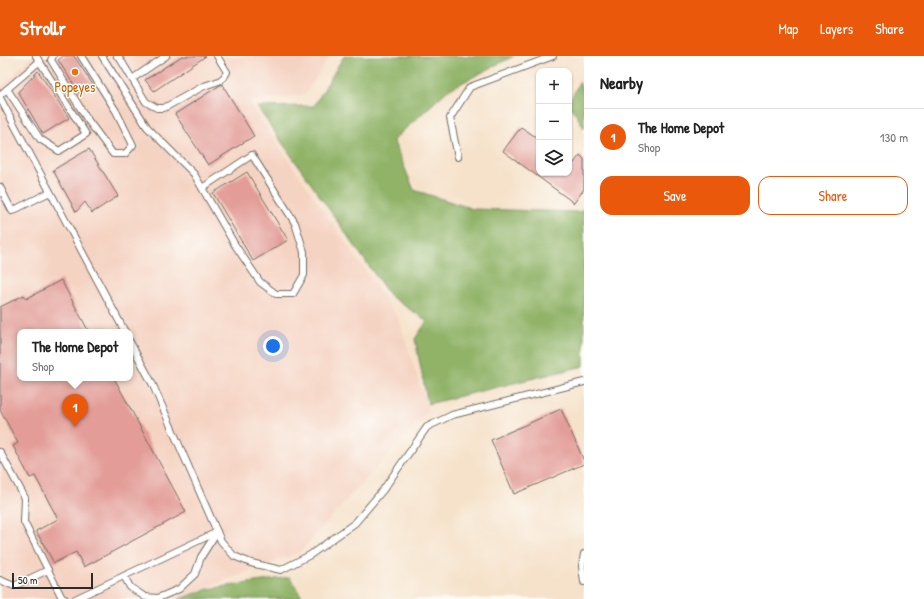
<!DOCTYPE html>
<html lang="en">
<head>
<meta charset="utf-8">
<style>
  body { margin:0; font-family:"Patrick Hand",sans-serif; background:#f2f2f2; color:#222 }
  .controls { position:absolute; right:12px; top:12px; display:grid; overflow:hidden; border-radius:8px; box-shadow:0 1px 3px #0004 }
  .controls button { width:36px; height:36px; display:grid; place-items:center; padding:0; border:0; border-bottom:1px solid #e0e0e0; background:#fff; color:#222; font:20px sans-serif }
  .scale { position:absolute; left:12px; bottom:10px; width:81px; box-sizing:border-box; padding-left:4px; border:2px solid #2b2b2b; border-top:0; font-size:11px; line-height:14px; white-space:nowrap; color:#2b2b2b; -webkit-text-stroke:3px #fdfcf7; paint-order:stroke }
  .you { position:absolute; left:273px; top:290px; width:14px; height:14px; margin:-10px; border:3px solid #fff; border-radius:50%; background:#1a73e8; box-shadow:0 0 0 6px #1a73e833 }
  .badge { display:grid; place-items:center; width:26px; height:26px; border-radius:50%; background:#ea580c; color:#fff; font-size:13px; font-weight:700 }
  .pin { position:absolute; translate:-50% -33px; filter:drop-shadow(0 1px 2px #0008) }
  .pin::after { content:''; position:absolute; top:21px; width:14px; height:12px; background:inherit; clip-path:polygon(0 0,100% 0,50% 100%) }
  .popup { position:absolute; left:17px; top:273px; width:116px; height:52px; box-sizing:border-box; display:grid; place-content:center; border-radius:8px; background:#fff; filter:drop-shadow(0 1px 3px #0005); font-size:13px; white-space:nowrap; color:#767676 }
  .popup b { font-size:15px; color:#222 }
  .popup::after { content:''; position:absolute; left:50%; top:100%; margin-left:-8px; border:8px solid transparent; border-top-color:#fff }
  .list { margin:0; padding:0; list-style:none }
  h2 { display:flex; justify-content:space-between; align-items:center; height:52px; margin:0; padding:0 16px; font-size:17px }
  h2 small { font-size:13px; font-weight:400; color:#767676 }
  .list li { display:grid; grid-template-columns:26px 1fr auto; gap:12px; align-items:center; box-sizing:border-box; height:56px; padding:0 16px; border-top:1px solid #e0e0e0 }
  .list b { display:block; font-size:15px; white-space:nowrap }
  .list p { margin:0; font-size:13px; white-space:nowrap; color:#767676 }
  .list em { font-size:13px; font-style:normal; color:#767676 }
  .actions { display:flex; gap:8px; padding:12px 16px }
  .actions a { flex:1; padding:9px 0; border:1px solid #ea580c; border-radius:12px; text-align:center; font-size:14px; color:#ea580c }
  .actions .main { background:#ea580c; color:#fff }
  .icon { flex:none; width:22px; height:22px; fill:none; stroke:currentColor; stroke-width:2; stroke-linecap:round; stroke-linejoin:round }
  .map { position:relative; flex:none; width:584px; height:543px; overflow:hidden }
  header { display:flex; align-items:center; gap:24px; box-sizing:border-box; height:56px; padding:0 20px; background:#ea580c; color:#fff }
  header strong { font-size:19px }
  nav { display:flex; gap:22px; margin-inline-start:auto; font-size:14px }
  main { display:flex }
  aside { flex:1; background:#fff }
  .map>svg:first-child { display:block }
</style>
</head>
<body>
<header>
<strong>Strollr</strong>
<nav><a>Map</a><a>Layers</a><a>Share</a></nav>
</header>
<main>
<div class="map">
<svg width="584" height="543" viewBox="0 0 584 543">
  <rect width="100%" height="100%" fill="#fdfcf7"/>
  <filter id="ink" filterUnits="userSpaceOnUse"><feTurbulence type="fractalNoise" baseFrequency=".025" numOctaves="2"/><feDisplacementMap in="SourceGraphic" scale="8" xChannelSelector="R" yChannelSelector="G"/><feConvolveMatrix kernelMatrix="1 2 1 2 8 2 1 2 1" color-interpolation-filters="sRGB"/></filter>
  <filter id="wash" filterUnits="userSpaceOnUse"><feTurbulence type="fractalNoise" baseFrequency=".012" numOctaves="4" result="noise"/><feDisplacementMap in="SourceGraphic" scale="16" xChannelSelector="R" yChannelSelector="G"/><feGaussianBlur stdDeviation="0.9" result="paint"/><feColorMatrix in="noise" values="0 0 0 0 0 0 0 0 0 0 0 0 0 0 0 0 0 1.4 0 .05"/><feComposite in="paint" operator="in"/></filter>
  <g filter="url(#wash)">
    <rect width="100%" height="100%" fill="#f6e2cb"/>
    <path fill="#f5d3c2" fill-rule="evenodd" d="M33,0H329L306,38L249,46L399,264L428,355L299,497L175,543H40L38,541L34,543L0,542V32ZM20,276H130V322H20Z"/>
    <g fill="#90b367" stroke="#5e6f49">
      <polygon points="344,0 514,0 448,34 393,84 414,134 473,153 579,156 584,153 584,310 428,348 415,283 427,265 390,240 257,51 314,50"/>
      <polygon points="579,26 584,39 584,72 569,47"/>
      <polygon points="290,521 303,543 179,543 208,533"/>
    </g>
    <g id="blocks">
      <g fill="#e39c97">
        <polygon points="63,0 74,0 93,29 79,37 58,4"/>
        <polygon points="182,0 206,0 154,35 145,24"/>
        <polygon points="38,15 69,62 43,78 18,36"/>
        <polygon points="222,28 254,80 208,109 175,58"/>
        <polygon points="521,71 539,83 539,117 569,117 569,104 574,107 580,99 584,103 584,133 574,147 503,95"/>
        <polygon points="89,93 118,140 92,157 85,146 76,156 53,114"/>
        <polygon points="247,116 288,184 253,205 213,137"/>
        <polygon points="61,224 89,276 20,276 20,322 114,322 186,456 84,511 76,496 54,507 36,475 58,463 35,420 30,422 13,390 18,387 0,354 0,251 24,239 26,243"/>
        <polygon points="561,353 584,405 584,408 514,438 491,384"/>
      </g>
    </g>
  </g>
  <g filter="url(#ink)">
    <use href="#blocks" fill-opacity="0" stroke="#726b63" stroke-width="1"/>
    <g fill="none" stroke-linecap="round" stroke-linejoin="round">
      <g stroke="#726b63" stroke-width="8">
        <g id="service">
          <polyline points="53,0 51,4 87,63 113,98 125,98 133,89 116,55 81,0"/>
          <polyline points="102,0 147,71 194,118 235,189 260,226 276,238 293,238 304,219 304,196 295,167 252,99 202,132"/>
          <polyline points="117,0 119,1 146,46 157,52 164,52 204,30 219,25 224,21 227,16 217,0"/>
          <polyline points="132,23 166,0"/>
          <polyline points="7,33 40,83 59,95 86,78 36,0"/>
          <polyline points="0,39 40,5"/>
          <polyline points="0,42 125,276"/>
          <polyline points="458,101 450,62 470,31 553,0"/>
          <polyline points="0,131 12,155 50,136"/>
          <polyline points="130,286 152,327 221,485 234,500 251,507 281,514 310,499 355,467 383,434 427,371 452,359 584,326"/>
          <polyline points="0,396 25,442 24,466 62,542 65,543"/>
          <polyline points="584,498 582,510 584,526"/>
          <polyline points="124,520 130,531 145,541 158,542 179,533 195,518 201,501 217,476"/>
          <polyline points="0,524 14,530 48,514"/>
          <polyline points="75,543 217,476"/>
        </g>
      </g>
      <use href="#service" stroke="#fff" stroke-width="6"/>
    </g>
  </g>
  <circle fill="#e8710a" stroke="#fdfcf7" stroke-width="1.5" cx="75" cy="16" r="4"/>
  <g text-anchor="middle" stroke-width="3" stroke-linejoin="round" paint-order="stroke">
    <g font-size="14" fill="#c56008" stroke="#fdfcf7">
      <text x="75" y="36">Popeyes</text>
    </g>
  </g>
</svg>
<div class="controls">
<button>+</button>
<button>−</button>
<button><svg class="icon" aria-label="layers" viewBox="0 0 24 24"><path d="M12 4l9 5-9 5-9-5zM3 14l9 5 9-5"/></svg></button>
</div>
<div class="scale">50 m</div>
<div class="you"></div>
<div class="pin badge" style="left:75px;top:371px">1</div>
<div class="popup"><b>The Home Depot</b>Shop</div>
</div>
<aside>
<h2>Nearby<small></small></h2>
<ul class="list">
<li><span class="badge">1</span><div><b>The Home Depot</b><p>Shop</p></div><em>130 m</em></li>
</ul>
<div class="actions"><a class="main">Save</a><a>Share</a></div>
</aside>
</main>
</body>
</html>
